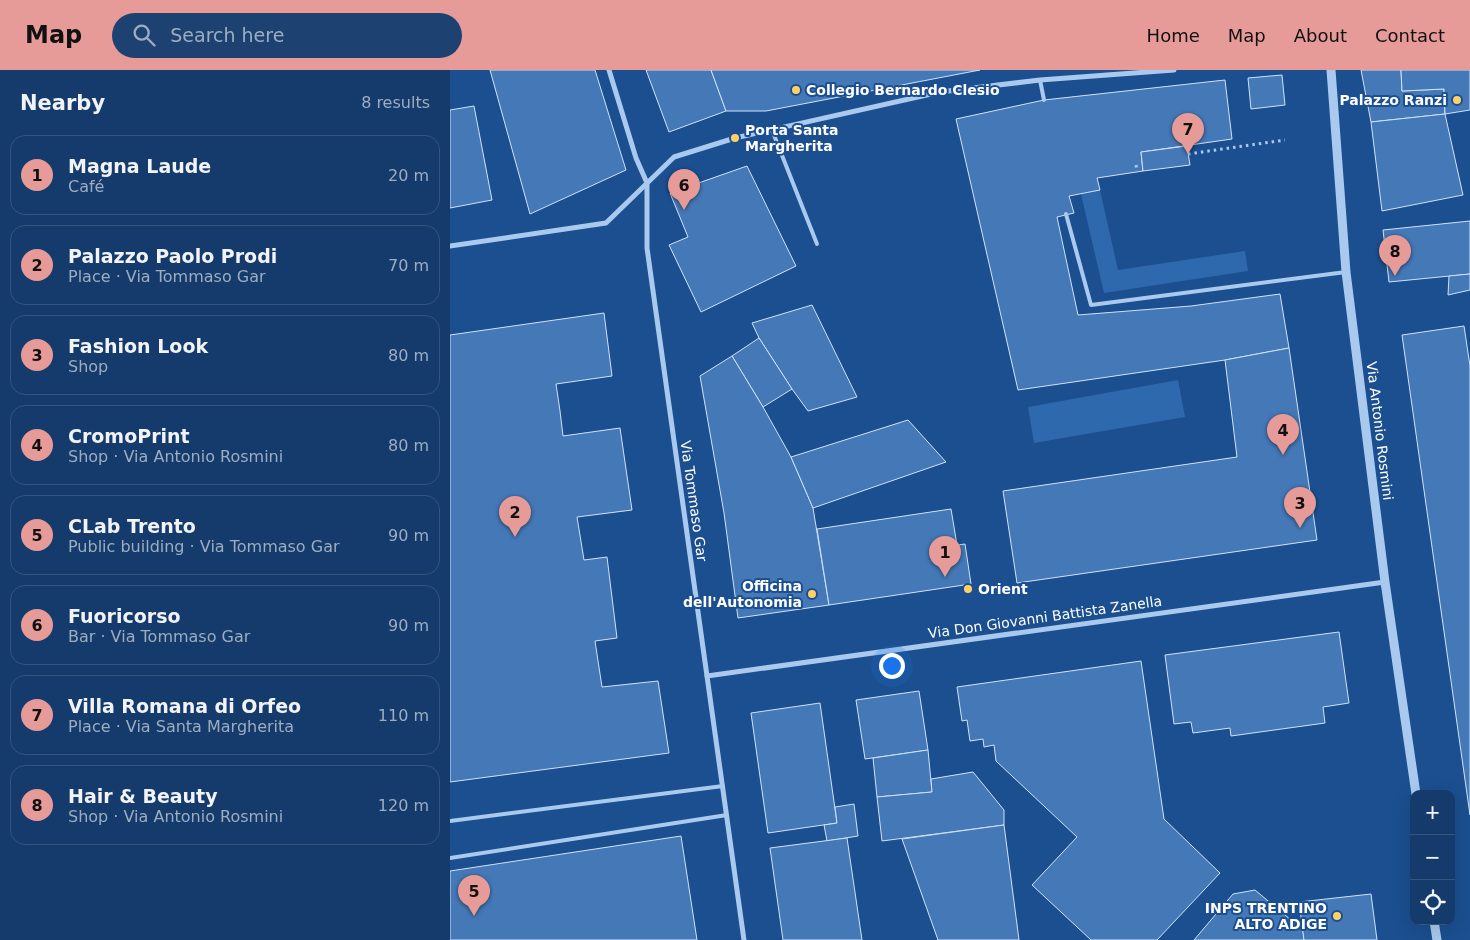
<!DOCTYPE html>
<html lang="en">
<head>
<meta charset="utf-8">
<style>
  body { margin:0; font-family:"DejaVu Sans",sans-serif; background:#1d4271; color:#f1f3f6 }
  .controls { position:absolute; right:15px; bottom:15px; display:grid; overflow:hidden; border-radius:10px; box-shadow:0 5px 20px #0002 }
  .controls button { width:45px; height:45px; display:grid; place-items:center; padding:0; border:0; border-bottom:1px solid #33557e; background:#143b6b; color:#f1f3f6; font:25px sans-serif }
  .you { position:absolute; left:441px; top:595px; width:18px; height:18px; margin:-12px; border:4px solid #fff; border-radius:50%; background:#1a73e8; box-shadow:0 0 0 8px #1a73e833 }
  .badge { display:grid; place-items:center; width:32px; height:32px; border-radius:50%; background:#e69b98; color:#111; font-size:16px; font-weight:700 }
  .pin { position:absolute; translate:-50% -41px; filter:drop-shadow(0 1px 2px #0008) }
  .pin::after { content:''; position:absolute; top:26px; width:18px; height:15px; background:inherit; clip-path:polygon(0 0,100% 0,50% 100%) }
  .list { margin:0; padding:0; list-style:none }
  h2 { display:flex; justify-content:space-between; align-items:center; height:65px; margin:0; padding:0 20px; font-size:21px }
  h2 small { font-size:16px; font-weight:400; color:#9dadc1 }
  .list li { display:grid; grid-template-columns:32px 1fr auto; gap:15px; align-items:center; box-sizing:border-box; height:80px; margin:0 10px 10px; padding:0 10px; border:1px solid #33557e; border-radius:15px }
  .list b { display:block; font-size:19px; white-space:nowrap }
  .list p { margin:0; font-size:16px; white-space:nowrap; color:#9dadc1 }
  .list em { font-size:16px; font-style:normal; color:#9dadc1 }
  .icon { flex:none; width:28px; height:28px; fill:none; stroke:currentColor; stroke-width:2; stroke-linecap:round; stroke-linejoin:round }
  .map { position:relative; flex:none; width:1020px; height:870px; overflow:hidden }
  header { display:flex; align-items:center; gap:30px; box-sizing:border-box; height:70px; padding:0 25px; background:#e69b98; color:#111 }
  header strong { font-size:24px }
  nav { display:flex; gap:28px; margin-inline-start:auto; font-size:18px }
  .search { width:350px; height:45px; background:#1d4271; display:flex; align-items:center; gap:12px; box-sizing:border-box; padding:0 18px; border-radius:28px; color:#9dadc1; font-size:19px }
  main { display:flex }
  aside { flex:1; background:#143b6b }
  .map>svg:first-child { display:block }
</style>
</head>
<body>
<header>
<strong>Map</strong>
<div class="search"><svg class="icon" aria-label="search" viewBox="0 0 24 24"><circle cx="10" cy="10" r="6"/><path d="M15 15l6 6"/></svg>Search here</div>
<nav><a>Home</a><a>Map</a><a>About</a><a>Contact</a></nav>
</header>
<main>
<aside>
<h2>Nearby<small>8 results</small></h2>
<ul class="list">
<li><span class="badge">1</span><div><b>Magna Laude</b><p>Café</p></div><em>20 m</em></li>
<li><span class="badge">2</span><div><b>Palazzo Paolo Prodi</b><p>Place · Via Tommaso Gar</p></div><em>70 m</em></li>
<li><span class="badge">3</span><div><b>Fashion Look</b><p>Shop</p></div><em>80 m</em></li>
<li><span class="badge">4</span><div><b>CromoPrint</b><p>Shop · Via Antonio Rosmini</p></div><em>80 m</em></li>
<li><span class="badge">5</span><div><b>CLab Trento</b><p>Public building · Via Tommaso Gar</p></div><em>90 m</em></li>
<li><span class="badge">6</span><div><b>Fuoricorso</b><p>Bar · Via Tommaso Gar</p></div><em>90 m</em></li>
<li><span class="badge">7</span><div><b>Villa Romana di Orfeo</b><p>Place · Via Santa Margherita</p></div><em>110 m</em></li>
<li><span class="badge">8</span><div><b>Hair &amp; Beauty</b><p>Shop · Via Antonio Rosmini</p></div><em>120 m</em></li>
</ul>
</aside>
<div class="map">
<svg width="1020" height="870" viewBox="0 0 1020 870">
  <rect width="100%" height="100%" fill="#1b4f8f"/>
  <g fill="#2e69ad">
    <polygon points="650,120 668,200 795,181 798,201 654,223 631,124"/>
    <polygon points="728,310 735,347 584,373 578,337"/>
  </g>
  <g fill="#4478b7" stroke="#cfe3fa">
    <polygon points="40,0 145,0 176,100 80,144"/>
    <polygon points="196,0 261,0 276,41 219,62"/>
    <polygon points="261,0 530,0 316,41 276,41"/>
    <polygon points="911,0 951,0 952,21 994,19 995,44 921,52"/>
    <polygon points="951,0 1020,0 1020,40 995,44 994,19 952,21"/>
    <polygon points="832,5 835,35 801,39 798,8"/>
    <polygon points="775,10 782,69 691,82 693,101 647,108 650,120 619,126 624,143 607,147 628,245 741,236 830,224 839,278 775,290 568,320 506,49 594,30"/>
    <polygon points="24,36 42,130 0,138 0,40"/>
    <polygon points="995,44 1013,125 932,141 921,52"/>
    <polygon points="737,76 740,95 693,101 691,82"/>
    <polygon points="297,96 346,196 251,242 219,175 238,167 220,123"/>
    <polygon points="1020,151 1020,204 939,212 933,160"/>
    <polygon points="1020,204 1020,220 998,225 999,206"/>
    <polygon points="362,235 407,327 358,341 342,319 309,268 302,253"/>
    <polygon points="154,243 162,306 106,314 110,341 113,366 170,358 182,440 127,447 134,490 157,487 167,568 145,571 152,617 208,611 219,683 0,712 0,265"/>
    <polygon points="1014,256 1020,296 1020,745 952,265"/>
    <polygon points="309,268 342,319 313,337 282,286"/>
    <polygon points="839,278 867,470 567,513 553,421 787,387 775,290"/>
    <polygon points="282,286 313,337 341,387 363,438 379,535 288,548 274,443 250,306"/>
    <polygon points="458,350 496,392 363,438 341,387"/>
    <polygon points="501,439 507,475 515,474 521,514 379,535 367,459"/>
    <polygon points="889,562 899,633 873,637 875,653 781,666 780,658 743,663 741,652 724,654 715,585"/>
    <polygon points="691,591 714,749 770,803 707,870 641,870 582,815 627,767 546,691 544,675 534,677 533,669 520,671 517,650 512,651 507,617"/>
    <polygon points="469,621 478,680 415,689 406,630"/>
    <polygon points="370,633 387,753 318,763 301,643"/>
    <polygon points="478,680 482,722 427,727 423,688"/>
    <polygon points="523,702 554,740 554,755 432,771 427,727 482,722 481,709"/>
    <polygon points="404,734 408,766 377,771 374,755 387,753 385,737"/>
    <polygon points="554,755 569,870 488,870 452,769"/>
    <polygon points="231,766 247,870 0,870 0,801"/>
    <polygon points="397,768 412,870 333,870 320,778"/>
    <polygon points="805,820 853,860 854,870 744,870 783,824"/>
    <polygon points="921,824 927,870 854,870 849,832"/>
  </g>
  <g fill="none" stroke-linecap="round" stroke-linejoin="round">
    <g stroke="#a9c9ee" stroke-width="3" stroke-dasharray="2.5 4" stroke-linecap="butt">
      <polyline points="738,84 835,70"/>
      <polyline points="686,95 687,101"/>
    </g>
    <g stroke="#a9c9ee" stroke-width="4">
      <polyline points="590,10 594,30"/>
      <polyline points="322,60 367,174"/>
      <polyline points="616,144 641,235 896,202"/>
      <polyline points="0,751 273,716"/>
      <polyline points="0,788 277,745"/>
    </g>
    <g stroke="#a9c9ee" stroke-width="5">
      <polyline points="159,0 186,88 197,113 197,178 294,870"/>
      <polyline points="0,176 156,153 224,87 285,68 490,22 590,10 724,0"/>
      <polyline points="257,606 935,512"/>
    </g>
    <g stroke="#a9c9ee" stroke-width="9">
      <polyline points="881,0 896,202 935,512 966,724"/>
      <polyline points="984,851 987,870"/>
    </g>
  </g>
  <g fill="#ffd166" stroke="#1b4f8f" stroke-width="2">
    <circle cx="346" cy="20" r="5"/>
    <circle cx="1007" cy="30" r="5"/>
    <circle cx="285" cy="68" r="5"/>
    <circle cx="518" cy="519" r="5"/>
    <circle cx="362" cy="524" r="5"/>
    <circle cx="887" cy="846" r="5"/>
  </g>
  <g text-anchor="middle" stroke-width="4" stroke-linejoin="round" paint-order="stroke">
    <g font-size="14" font-weight="bold" fill="#fff" stroke="#1b4f8f" text-anchor="start">
      <text x="356" y="25">Collegio Bernardo Clesio</text>
      <text x="997" y="35" text-anchor="end">Palazzo Ranzi</text>
      <text x="295" y="65">Porta Santa<tspan x="295" dy="16">Margherita</tspan></text>
      <text x="352" y="521" text-anchor="end">Officina<tspan x="352" dy="16">dell'Autonomia</tspan></text>
      <text x="528" y="524">Orient</text>
      <text x="877" y="843" text-anchor="end">INPS TRENTINO<tspan x="877" dy="16">ALTO ADIGE</tspan></text>
    </g>
    <g font-size="14" fill="#fff" stroke="#1b4f8f">
      <text transform="translate(930 361) rotate(83)" y="5">Via Antonio Rosmini</text>
      <text transform="translate(244 431) rotate(82)" y="5">Via Tommaso Gar</text>
      <text transform="translate(595 547) rotate(-8)" y="5">Via Don Giovanni Battista Zanella</text>
    </g>
  </g>
</svg>
<div class="controls">
<button>+</button>
<button>−</button>
<button><svg class="icon" aria-label="locate" viewBox="0 0 24 24"><circle cx="12" cy="12" r="6"/><path d="M12 2v4M12 18v4M2 12h4M18 12h4"/></svg></button>
</div>
<div class="you"></div>
<div class="pin badge" style="left:495px;top:507px">1</div>
<div class="pin badge" style="left:65px;top:467px">2</div>
<div class="pin badge" style="left:850px;top:458px">3</div>
<div class="pin badge" style="left:833px;top:385px">4</div>
<div class="pin badge" style="left:24px;top:846px">5</div>
<div class="pin badge" style="left:234px;top:140px">6</div>
<div class="pin badge" style="left:738px;top:84px">7</div>
<div class="pin badge" style="left:945px;top:206px">8</div>
</div>
</main>
</body>
</html>
